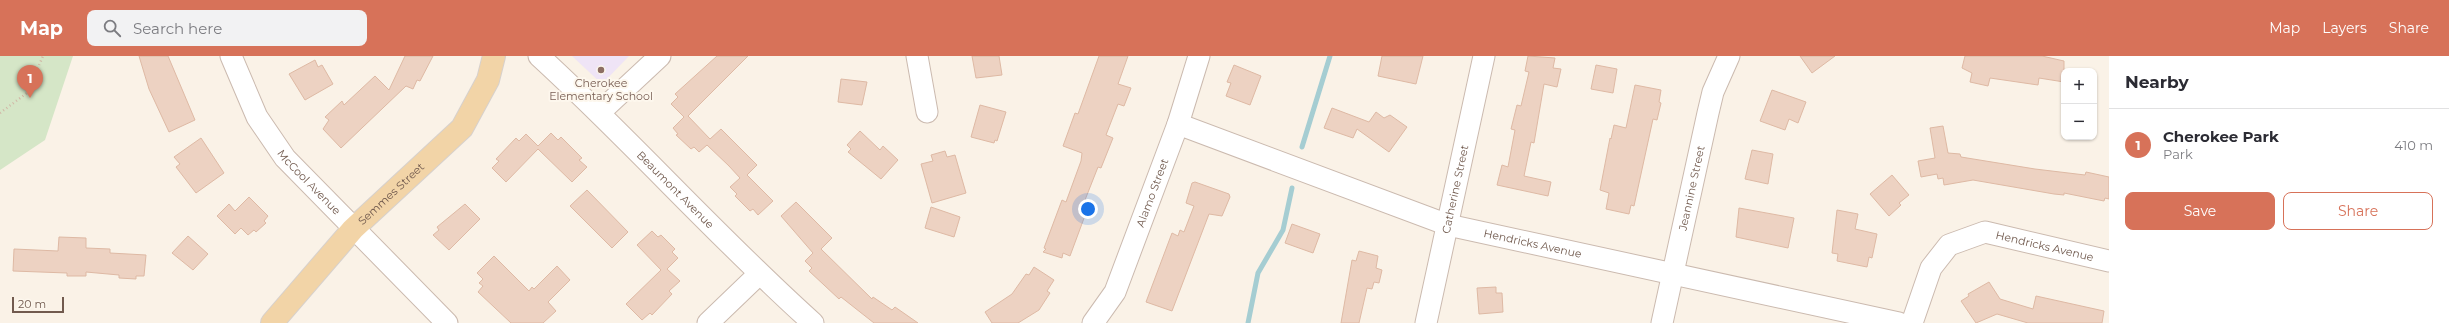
<!DOCTYPE html>
<html lang="en">
<head>
<meta charset="utf-8">
<style>
  body { margin:0; font-family:Montserrat,sans-serif; background:#f2f2f3; color:#2b2b33 }
  .controls { position:absolute; right:12px; top:12px; display:grid; overflow:hidden; border-radius:8px; box-shadow:0 1px 3px #0004 }
  .controls button { width:36px; height:36px; display:grid; place-items:center; padding:0; border:0; border-bottom:1px solid #e1e1e2; background:#fff; color:#2b2b33; font:20px sans-serif }
  .scale { position:absolute; left:12px; bottom:10px; width:52px; box-sizing:border-box; padding-left:4px; border:2px solid #715a4e; border-top:0; font-size:11px; line-height:14px; white-space:nowrap; color:#715a4e; -webkit-text-stroke:3px #fdf7ed; paint-order:stroke }
  .you { position:absolute; left:1088px; top:153px; width:14px; height:14px; margin:-10px; border:3px solid #fff; border-radius:50%; background:#1a73e8; box-shadow:0 0 0 6px #1a73e833 }
  .badge { display:grid; place-items:center; width:26px; height:26px; border-radius:50%; background:#d77259; color:#fff; font-size:13px; font-weight:700 }
  .pin { position:absolute; translate:-50% -33px; filter:drop-shadow(0 1px 2px #0008) }
  .pin::after { content:''; position:absolute; top:21px; width:14px; height:12px; background:inherit; clip-path:polygon(0 0,100% 0,50% 100%) }
  .list { margin:0; padding:0; list-style:none }
  h2 { display:flex; justify-content:space-between; align-items:center; height:52px; margin:0; padding:0 16px; font-size:17px }
  h2 small { font-size:13px; font-weight:400; color:#7c7c81 }
  .list li { display:grid; grid-template-columns:26px 1fr auto; gap:12px; align-items:center; box-sizing:border-box; height:72px; padding:0 16px; border-top:1px solid #e1e1e2 }
  .list b { display:block; font-size:15px; white-space:nowrap }
  .list p { margin:0; font-size:13px; white-space:nowrap; color:#7c7c81 }
  .list em { font-size:13px; font-style:normal; color:#7c7c81 }
  .actions { display:flex; gap:8px; padding:12px 16px }
  .actions a { flex:1; padding:9px 0; border:1px solid #d77259; border-radius:8px; text-align:center; font-size:14px; color:#d77259 }
  .actions .main { background:#d77259; color:#fff }
  .icon { flex:none; width:22px; height:22px; fill:none; stroke:currentColor; stroke-width:2; stroke-linecap:round; stroke-linejoin:round }
  .map { position:relative; flex:none; width:2109px; height:267px; overflow:hidden }
  header { display:flex; align-items:center; gap:24px; box-sizing:border-box; height:56px; padding:0 20px; background:#d77259; color:#fff }
  header strong { font-size:19px }
  nav { display:flex; gap:22px; margin-inline-start:auto; font-size:14px }
  .search { width:280px; height:36px; background:#f2f2f3; display:flex; align-items:center; gap:10px; box-sizing:border-box; padding:0 14px; border-radius:8px; color:#7c7c81; font-size:15px }
  main { display:flex }
  aside { flex:1; background:#fff }
  .map>svg:first-child { display:block }
</style>
</head>
<body>
<header>
<strong>Map</strong>
<div class="search"><svg class="icon" aria-label="search" viewBox="0 0 24 24"><circle cx="10" cy="10" r="6"/><path d="M15 15l6 6"/></svg>Search here</div>
<nav><a>Map</a><a>Layers</a><a>Share</a></nav>
</header>
<main>
<div class="map">
<svg width="2109" height="267" viewBox="0 0 2109 267">
  <rect width="100%" height="100%" fill="#faf2e7"/>
  <polygon fill="#efe4f6" points="572,0 629,0 602,28"/>
  <polygon fill="#d5e6c7" points="0,0 73,0 45,84 0,114"/>
  <g fill="none" stroke-linecap="round" stroke-linejoin="round">
    <g stroke="#a5cdd2" stroke-width="5">
      <polyline points="1302,91 1330,0"/>
      <polyline points="1248,267 1258,217 1283,174 1292,132"/>
    </g>
  </g>
  <g fill="#edd2c2" stroke="#deb9a4">
    <polygon points="139,0 168,0 195,64 169,76 149,33"/>
    <polygon points="405,0 433,0 420,25 417,24 413,33 406,30 341,92 323,73 329,64 325,61 342,45 344,49 375,20 389,34"/>
    <polygon points="717,0 748,0 688,60 710,83 721,73 757,109 747,119 773,145 758,159 753,153 750,155 735,140 737,138 730,131 740,122 729,110 707,89 699,96 694,91 691,93 676,79 678,78 673,72 684,61 671,48 678,41 675,38"/>
    <polygon points="972,0 999,0 1002,19 976,22"/>
    <polygon points="1099,0 1128,0 1118,28 1131,32 1124,50 1118,48 1106,79 1113,82 1101,112 1098,111 1085,144 1090,146 1070,200 1063,197 1062,202 1043,196 1046,193 1044,192 1062,144 1066,146 1081,105 1082,97 1063,90 1075,57 1078,58"/>
    <polygon points="1382,0 1423,0 1416,28 1378,20"/>
    <polygon points="1528,0 1555,2 1553,12 1561,13 1557,31 1544,28 1534,87 1531,86 1524,120 1551,126 1548,140 1497,129 1502,109 1508,111 1515,74 1511,73 1517,49 1521,50 1529,16 1525,15"/>
    <polygon points="1800,0 1835,0 1812,17"/>
    <polygon points="1965,0 2042,0 2064,5 2064,26 2039,22 2038,29 1990,22 1988,30 1970,26 1972,17 1962,12"/>
    <polygon points="315,4 318,11 322,9 333,28 305,44 289,18"/>
    <polygon points="1234,9 1261,20 1250,49 1226,40 1231,27 1227,26"/>
    <polygon points="1596,9 1617,13 1613,37 1591,33"/>
    <polygon points="841,23 867,26 862,49 838,46"/>
    <polygon points="1635,29 1661,34 1659,46 1661,47 1657,64 1653,63 1634,150 1631,149 1629,158 1606,153 1609,137 1600,134 1610,82 1611,83 1614,69 1626,72"/>
    <polygon points="1772,34 1806,46 1798,67 1789,63 1785,74 1760,65"/>
    <polygon points="980,49 1006,56 997,85 995,84 994,87 971,81"/>
    <polygon points="1332,52 1369,66 1376,56 1384,62 1390,59 1407,71 1389,96 1357,73 1353,82 1324,72"/>
    <polygon points="1943,70 1948,97 1960,98 1961,101 2035,113 2085,119 2086,116 2109,121 2109,143 2105,142 2104,145 2064,137 2064,139 2054,138 1973,124 1944,129 1943,122 1938,123 1937,118 1921,121 1918,105 1935,102 1930,72"/>
    <polygon points="860,75 880,94 883,90 898,104 881,123 848,96 851,93 847,89"/>
    <polygon points="551,77 558,84 561,81 582,102 579,104 587,111 572,126 538,93 506,126 492,112 499,105 496,103 516,82 519,85 526,78 538,90"/>
    <polygon points="201,82 224,117 196,137 176,111 180,108 174,101"/>
    <polygon points="1752,94 1773,98 1768,128 1745,123"/>
    <polygon points="945,95 947,101 955,99 966,137 932,147 921,108 933,105 931,99"/>
    <polygon points="1892,119 1909,139 1899,147 1901,149 1889,160 1870,138"/>
    <polygon points="1195,126 1229,138 1230,141 1222,160 1209,158 1172,255 1146,246 1172,177 1178,180 1180,174 1184,176 1194,150 1186,147 1192,127"/>
    <polygon points="587,134 628,176 612,192 570,150"/>
    <polygon points="249,141 268,160 264,165 266,167 256,176 254,174 248,179 241,172 235,178 217,160 229,148 235,155"/>
    <polygon points="796,146 832,182 821,193 872,243 873,241 892,254 895,251 918,267 874,267 841,241 839,243 809,215 812,212 805,205 813,197 781,160"/>
    <polygon points="465,148 480,163 449,194 433,179 439,174 437,171"/>
    <polygon points="931,151 960,161 954,181 925,172"/>
    <polygon points="1739,152 1794,162 1788,192 1736,181"/>
    <polygon points="1837,154 1858,158 1855,173 1877,178 1872,202 1869,201 1867,211 1837,205 1838,198 1832,197"/>
    <polygon points="1292,168 1320,178 1313,197 1285,187"/>
    <polygon points="652,175 658,181 661,179 675,193 672,196 678,202 667,213 680,225 669,235 672,238 652,259 650,257 642,264 626,248 661,214 637,189"/>
    <polygon points="188,180 208,198 193,214 172,197"/>
    <polygon points="59,181 86,182 86,192 110,193 110,197 146,199 144,220 136,220 136,223 119,222 119,219 86,216 86,220 67,220 67,217 13,215 14,193 58,195"/>
    <polygon points="1359,195 1378,200 1376,212 1382,214 1379,227 1374,226 1372,233 1367,232 1359,267 1341,267 1352,204 1356,205"/>
    <polygon points="494,200 529,235 532,231 534,233 557,210 570,224 548,246 556,255 543,267 511,267 478,236 483,230 479,227 483,223 477,217"/>
    <polygon points="1034,211 1054,224 1047,235 1050,237 1039,254 1018,267 992,267 985,256 1012,238 1026,218 1029,219"/>
    <polygon points="1989,226 2000,243 2033,253 2036,240 2104,255 2102,267 2028,267 1997,258 1976,267 1961,245 1969,240 1968,238"/>
    <polygon points="1496,231 1496,237 1502,237 1503,256 1479,258 1477,232"/>
  </g>
  <g fill="none" stroke-linecap="round" stroke-linejoin="round">
    <g stroke="#cbbaaf" stroke-width="23">
      <g id="minor">
        <path id="s1" d="M231,0L257,61L285,102L447,267"/>
        <path id="s2" d="M539,0C633,86 718,182 813,267"/>
        <polyline points="917,0 927,56"/>
        <polyline points="600,56 660,0"/>
        <path id="s3" d="M1178,68L1448,169L1899,267"/>
        <polyline points="708,267 759,218"/>
        <path id="s4" d="M1093,267L1115,236L1178,68L1199,0"/>
        <path id="s5" d="M1426,267L1484,0"/>
        <path id="s6" d="M1662,267L1708,57L1713,36L1729,0"/>
        <path id="s7" d="M1912,267L1931,212L1949,189L1985,176L2109,205"/>
      </g>
    </g>
    <g stroke="#d7d1cd" stroke-width="24">
      <g id="major">
        <path id="s8" d="M272,267L353,173L462,72L488,24L494,0"/>
      </g>
    </g>
    <polyline stroke="#d1b5a5" stroke-width="2.5" stroke-dasharray="1 3" stroke-linecap="butt" points="0,57 27,37 43,0"/>
    <use href="#minor" stroke="#fff" stroke-width="21"/>
    <use href="#major" stroke="#f2d4a7" stroke-width="22"/>
  </g>
  <circle fill="#8d6e63" stroke="#fdf7ed" stroke-width="1.5" cx="601" cy="14" r="4"/>
  <g text-anchor="middle" stroke-width="4" stroke-linejoin="round" paint-order="stroke">
    <g font-size="11" fill="#785e54" stroke="#fdf7ed">
      <text x="601" y="31">Cherokee<tspan x="601" dy="13">Elementary School</tspan></text>
    </g>
    <g font-size="11" fill="#715a4e" stroke="#fdf7ed">
      <text dy="4" stroke="none"><textPath href="#s1" startOffset="150">McCool Avenue</textPath></text>
      <text dy="4" stroke="none"><textPath href="#s6" startOffset="138">Jeannine Street</textPath></text>
      <text dy="4" stroke="none"><textPath href="#s2" startOffset="191">Beaumont Avenue</textPath></text>
      <text dy="4" stroke="none"><textPath href="#s5" startOffset="137">Catherine Street</textPath></text>
      <text dy="4" stroke="none"><textPath href="#s4" startOffset="144">Alamo Street</textPath></text>
      <text dy="4" stroke="none"><textPath href="#s8" startOffset="176">Semmes Street</textPath></text>
      <text dy="4" stroke="none"><textPath href="#s3" startOffset="375">Hendricks Avenue</textPath></text>
      <text dy="4" stroke="none"><textPath href="#s7" startOffset="187">Hendricks Avenue</textPath></text>
    </g>
  </g>
</svg>
<div class="controls">
<button>+</button>
<button>−</button>
</div>
<div class="scale">20 m</div>
<div class="you"></div>
<div class="pin badge" style="left:30px;top:42px">1</div>
</div>
<aside>
<h2>Nearby<small></small></h2>
<ul class="list">
<li><span class="badge">1</span><div><b>Cherokee Park</b><p>Park</p></div><em>410 m</em></li>
</ul>
<div class="actions"><a class="main">Save</a><a>Share</a></div>
</aside>
</main>
</body>
</html>
